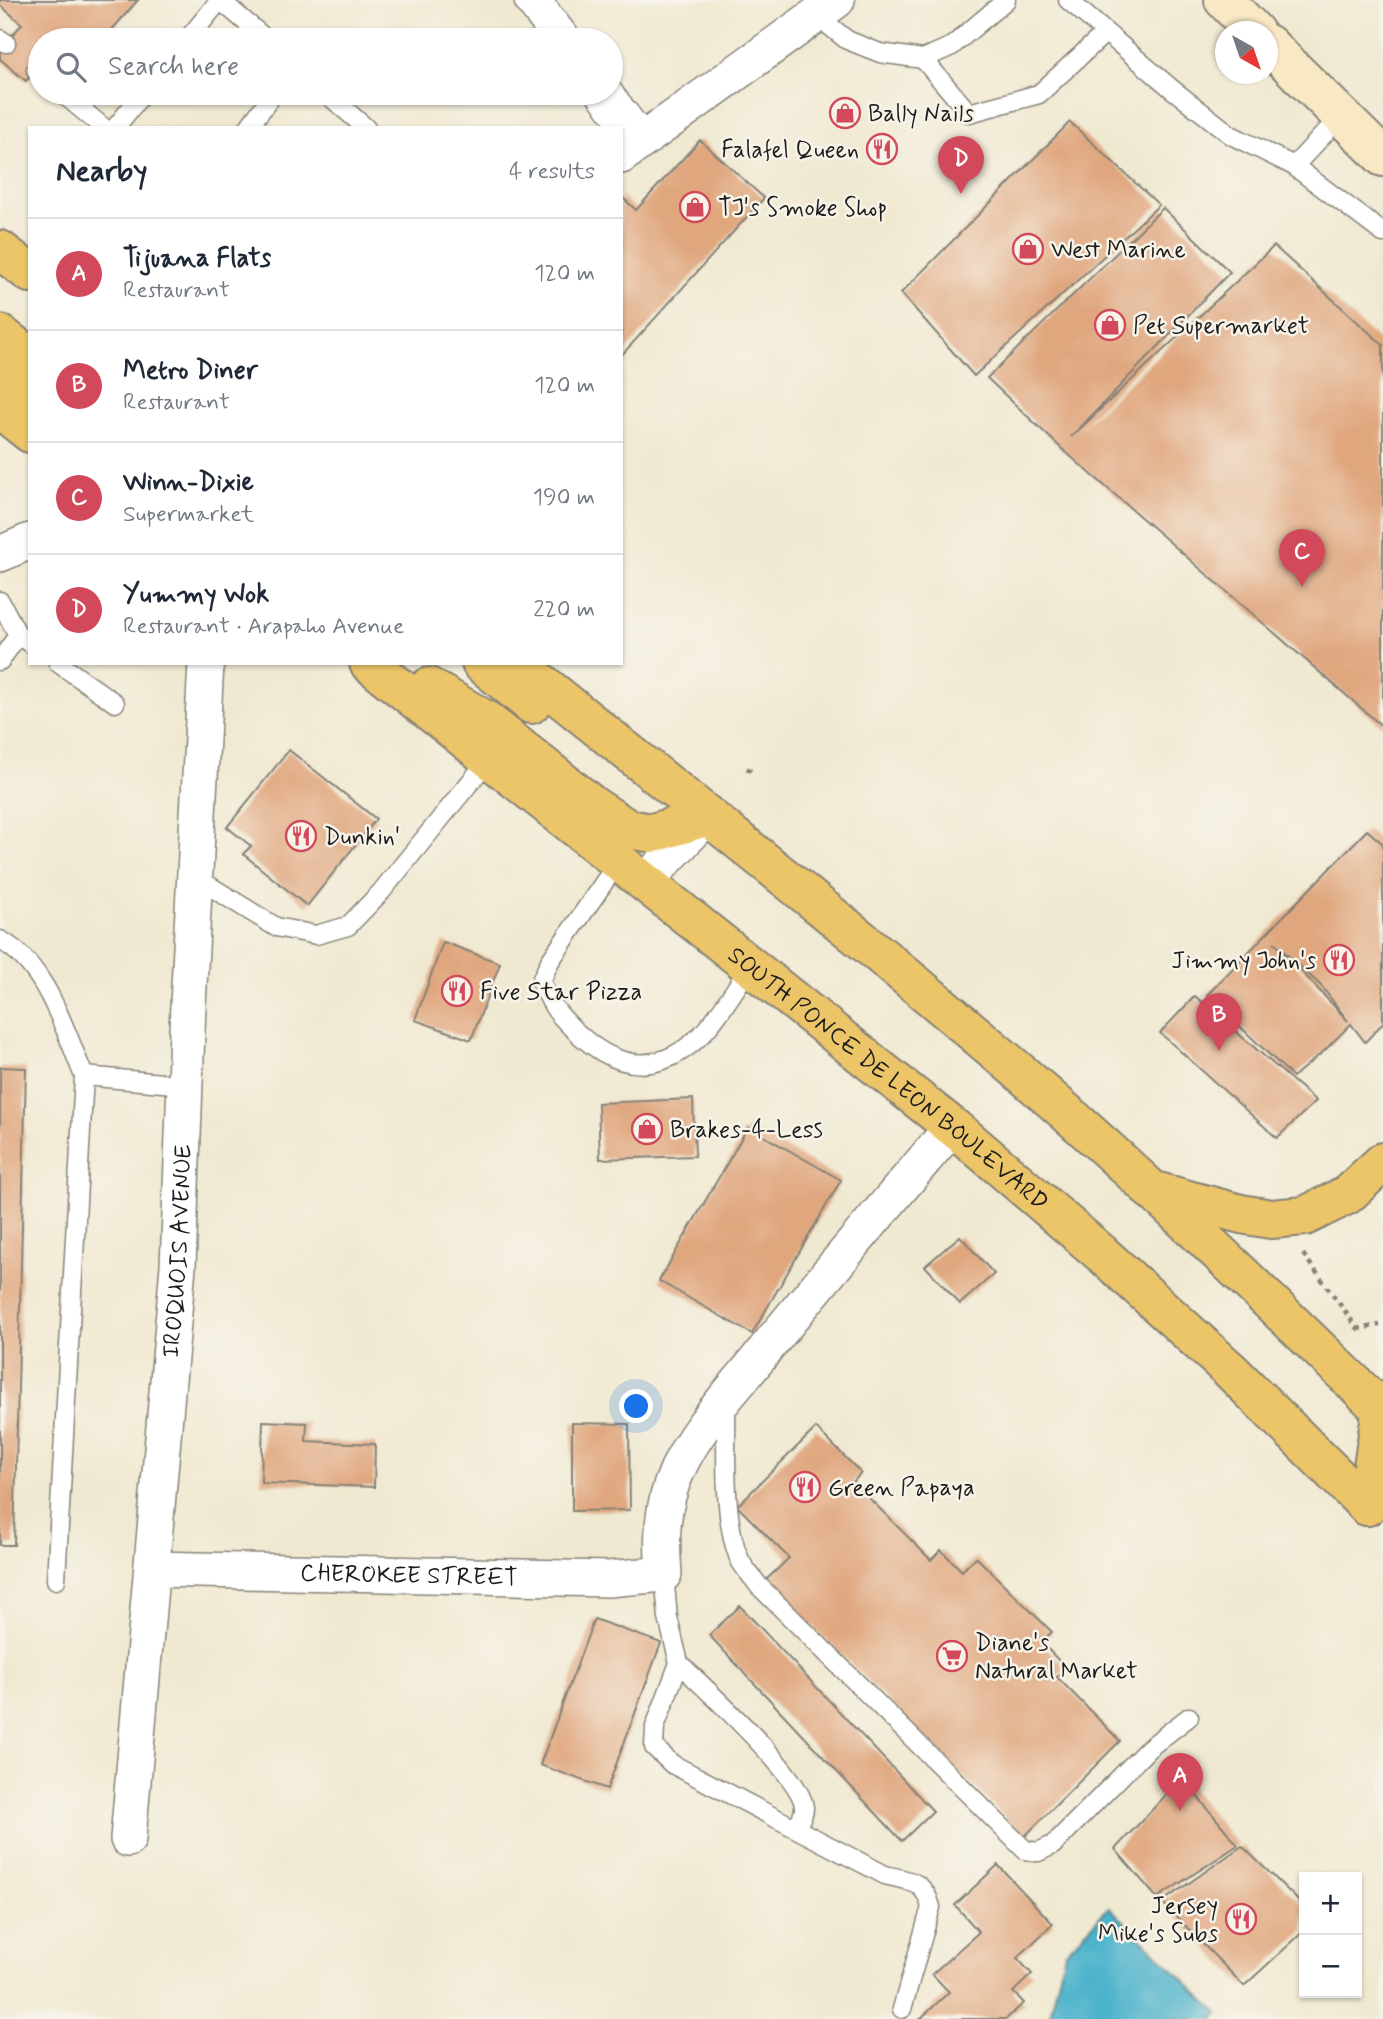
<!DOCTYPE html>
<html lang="en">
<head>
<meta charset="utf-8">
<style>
  body { margin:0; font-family:Mynerve,sans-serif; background:#f6f6f7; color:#1f2937 }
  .controls { position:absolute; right:21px; bottom:21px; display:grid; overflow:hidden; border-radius:0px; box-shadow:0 2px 5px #0004 }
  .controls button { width:63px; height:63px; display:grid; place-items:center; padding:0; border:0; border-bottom:2px solid #e0e1e3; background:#fff; color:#1f2937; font:35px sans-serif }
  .compass { position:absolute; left:1215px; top:21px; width:63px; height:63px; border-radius:50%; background:#fff; box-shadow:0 2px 5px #0004; rotate:140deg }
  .you { position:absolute; left:637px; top:1407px; width:24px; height:24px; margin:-18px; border:5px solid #fff; border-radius:50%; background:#1a73e8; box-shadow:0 0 0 10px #1a73e833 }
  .badge { display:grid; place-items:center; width:46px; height:46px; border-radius:50%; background:#d1495b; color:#fff; font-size:23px; font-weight:700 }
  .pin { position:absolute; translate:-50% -58px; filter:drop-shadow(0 2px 4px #0008) }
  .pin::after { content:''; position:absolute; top:37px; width:24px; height:21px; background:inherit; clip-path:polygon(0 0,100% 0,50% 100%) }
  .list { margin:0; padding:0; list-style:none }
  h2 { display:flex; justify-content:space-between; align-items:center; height:91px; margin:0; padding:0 28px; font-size:30px }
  h2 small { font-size:23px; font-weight:400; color:#747a83 }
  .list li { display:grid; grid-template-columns:46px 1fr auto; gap:21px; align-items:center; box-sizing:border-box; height:112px; padding:0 28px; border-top:2px solid #e0e1e3 }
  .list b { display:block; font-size:26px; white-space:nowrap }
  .list p { margin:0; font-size:23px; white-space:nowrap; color:#747a83 }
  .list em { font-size:23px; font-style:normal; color:#747a83 }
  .icon { flex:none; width:38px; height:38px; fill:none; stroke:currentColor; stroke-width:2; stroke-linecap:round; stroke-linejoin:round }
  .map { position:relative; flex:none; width:1383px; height:2019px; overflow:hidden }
  .search { position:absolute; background:#fff; box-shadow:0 2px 5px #0004; left:28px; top:28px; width:595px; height:77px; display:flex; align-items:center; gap:18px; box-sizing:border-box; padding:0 24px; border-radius:38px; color:#747a83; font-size:26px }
  .panel { position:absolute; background:#fff; box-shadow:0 2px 5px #0004; left:28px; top:126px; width:595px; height:539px; border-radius:0px }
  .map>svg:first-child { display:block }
</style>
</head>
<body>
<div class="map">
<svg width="1383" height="2019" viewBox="0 0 1383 2019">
  <rect width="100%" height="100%" fill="#f7f3e8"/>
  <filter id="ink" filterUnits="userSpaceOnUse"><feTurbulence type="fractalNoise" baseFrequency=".0143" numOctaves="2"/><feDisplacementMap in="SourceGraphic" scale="14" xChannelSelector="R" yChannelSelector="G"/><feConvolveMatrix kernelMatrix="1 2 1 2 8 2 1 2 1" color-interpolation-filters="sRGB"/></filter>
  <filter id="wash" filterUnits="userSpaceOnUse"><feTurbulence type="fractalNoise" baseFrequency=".00686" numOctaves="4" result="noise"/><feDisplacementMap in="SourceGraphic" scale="28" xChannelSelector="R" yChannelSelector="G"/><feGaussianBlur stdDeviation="1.57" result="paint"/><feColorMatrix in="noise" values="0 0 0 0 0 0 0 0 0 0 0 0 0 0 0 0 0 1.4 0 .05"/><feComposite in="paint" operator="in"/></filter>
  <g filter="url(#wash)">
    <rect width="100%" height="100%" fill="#f0e9d2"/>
    <polygon fill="#4db3cc" stroke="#346874" stroke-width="2" points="1109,1907 1218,2013 1215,2019 1049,2019 1065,1953"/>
    <g id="blocks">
      <g fill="#e0a77f" fill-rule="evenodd">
        <polygon points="0,0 138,0 103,40 40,40 40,65 26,81 0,59 0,50 22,24 0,5"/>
        <polygon points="1070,122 1159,205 974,376 901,293"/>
        <polygon points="700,140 764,198 621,356 621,196 636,210"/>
        <polygon points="1163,208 1230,272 1071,437 1274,246 1383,345 1383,727 1061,448 987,378"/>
        <polygon points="289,750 376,819 307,906 243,854 251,846 227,827"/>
        <path d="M1367,830L1383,844V1023L1365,1042L1351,1024L1324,1051L1293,1077L1207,995ZM1274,942L1322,987L1348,1021Z"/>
        <polygon points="443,942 500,963 471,1040 415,1020"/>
        <polygon points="1195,996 1316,1101 1277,1138 1160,1033"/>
        <polygon points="0,1067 26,1068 14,1545 0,1545"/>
        <polygon points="693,1099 695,1156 600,1159 598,1103"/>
        <polygon points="748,1127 841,1180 752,1334 659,1281"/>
        <polygon points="960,1236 994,1274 960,1304 925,1266"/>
        <polygon points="263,1421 307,1423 306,1441 375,1444 374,1487 261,1483"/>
        <polygon points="572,1423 629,1424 630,1510 572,1511"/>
        <polygon points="816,1428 861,1473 853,1482 931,1560 941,1550 962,1571 976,1557 1052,1632 1041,1642 1066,1668 1057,1677 1120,1741 1024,1837 766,1580 789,1558 737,1506"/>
        <polygon points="740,1606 933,1811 902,1841 709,1635"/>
        <polygon points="594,1619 661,1643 607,1789 540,1765"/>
        <polygon points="1182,1778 1238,1845 1157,1898 1115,1849"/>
        <polygon points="1242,1846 1304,1906 1304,1931 1244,1986 1162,1902"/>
        <polygon points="998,1865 1053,1924 1017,1958 1032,1974 1013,1992 1024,2003 1006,2019 920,2019 949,1992 932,1974 979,1932 955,1905"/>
      </g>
    </g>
  </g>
  <g filter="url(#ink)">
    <use href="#blocks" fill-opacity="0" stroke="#868277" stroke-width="2"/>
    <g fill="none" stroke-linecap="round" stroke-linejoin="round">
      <g stroke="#868277" stroke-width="21">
        <g id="service">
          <polyline points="220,0 267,40"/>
          <polyline points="1068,0 1172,89 1231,135 1294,166 1383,233"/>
          <polyline points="816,15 847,40 880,53 923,59 952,46 1006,0"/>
          <polyline points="0,39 6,43"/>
          <polyline points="187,40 220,0"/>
          <polyline points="923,59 969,113 1039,94 1105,33"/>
          <polyline points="36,70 40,74"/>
          <polyline points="62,93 104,128"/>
          <polyline points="326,93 366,128"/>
          <polyline points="115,128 143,93"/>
          <polyline points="248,128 274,93"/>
          <polyline points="1294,166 1341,116"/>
          <polyline points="0,601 18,635"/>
          <polyline points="0,661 18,635 30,643"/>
          <polyline points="58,663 115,703"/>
          <path d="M618,862L550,961L541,981C546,992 551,1005 559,1014C592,1052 635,1082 683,1050C712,1031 731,994 750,967"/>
          <polyline points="195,877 276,927 316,935 348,926 381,892 489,759"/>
          <path d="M0,940C46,964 65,1031 84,1076"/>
          <path d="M726,1402C727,1448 722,1516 739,1558C743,1568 752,1576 758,1585L1025,1850L1038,1852L1053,1845L1149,1748L1189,1717"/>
          <path d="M664,1574L668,1618L679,1663L655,1727L654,1747L672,1764L885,1875C910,1881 924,1880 931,1907L902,2009"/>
          <polyline points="56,1580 84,1076 185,1085"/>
          <path d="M679,1663C703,1687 806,1779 804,1809C804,1815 798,1823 796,1828"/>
        </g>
      </g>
      <g stroke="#868277" stroke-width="38">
        <g id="minor">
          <polyline points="532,0 563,40"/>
          <polyline points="604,93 641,141"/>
          <polyline points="621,156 837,0"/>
          <polyline points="0,554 30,541"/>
          <polyline points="644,883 708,816"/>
          <path id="s1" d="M153,1569L608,1579L664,1574C661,1536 661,1507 677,1471C696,1427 732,1392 761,1355C823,1278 888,1203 952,1127"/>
          <path id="s2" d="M128,1839L178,1266L188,1005L206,663"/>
        </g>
      </g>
      <g stroke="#868277" stroke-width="42">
        <g id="secondary">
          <polyline points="1224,0 1255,32"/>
          <polyline points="1268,44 1383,157"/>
        </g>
      </g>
      <g stroke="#868277" stroke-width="42">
        <g id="primary">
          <polyline points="0,250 30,273"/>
          <polyline points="0,334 30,357"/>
          <polyline points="0,370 30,394"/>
          <polyline points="0,409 30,433"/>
          <path id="s3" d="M369,663L964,1136L1102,1254L1231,1371L1367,1506"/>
          <polyline points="481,663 531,704"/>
          <path d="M517,663C688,801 862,936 1029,1080C1151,1185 1266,1298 1382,1410"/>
          <polyline points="429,687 487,721 593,806 628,829 653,833 708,816"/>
        </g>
      </g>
      <g stroke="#868277" stroke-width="42">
        <g id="trunk">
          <polyline points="1151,1190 1241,1214 1271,1219 1305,1216 1347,1195 1383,1162"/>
          <polyline points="1367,1506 1383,1401"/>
        </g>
      </g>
      <g stroke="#868277" stroke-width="4.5" stroke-dasharray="5 5" stroke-linecap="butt">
        <polyline points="747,768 755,774"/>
        <polyline points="1303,1254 1358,1329"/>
        <polyline points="1357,1329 1380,1325"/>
      </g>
      <use href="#service" stroke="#fff" stroke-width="18"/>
      <use href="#minor" stroke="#fff" stroke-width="35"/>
      <use href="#secondary" stroke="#f8e8c3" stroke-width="38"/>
      <use href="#primary" stroke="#edc569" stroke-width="38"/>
      <use href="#trunk" stroke="#edc569" stroke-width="38"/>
    </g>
  </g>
  <defs>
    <g id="shop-ring" transform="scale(1.575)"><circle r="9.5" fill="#f7f3e8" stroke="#d1495b" stroke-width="1.5"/><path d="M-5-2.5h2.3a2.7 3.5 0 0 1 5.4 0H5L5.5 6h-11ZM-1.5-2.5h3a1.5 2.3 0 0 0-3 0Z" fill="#d1495b"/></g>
    <g id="restaurant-ring" transform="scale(1.575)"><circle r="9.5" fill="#f7f3e8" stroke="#d1495b" stroke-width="1.5"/><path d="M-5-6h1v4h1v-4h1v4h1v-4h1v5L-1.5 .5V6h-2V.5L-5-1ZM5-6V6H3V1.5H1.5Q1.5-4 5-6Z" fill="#d1495b"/></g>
    <g id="supermarket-ring" transform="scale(1.575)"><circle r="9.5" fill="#f7f3e8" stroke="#d1495b" stroke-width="1.5"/><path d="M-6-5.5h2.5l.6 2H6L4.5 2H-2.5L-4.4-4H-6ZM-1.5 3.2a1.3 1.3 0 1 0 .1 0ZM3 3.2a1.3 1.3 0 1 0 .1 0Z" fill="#d1495b"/></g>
  </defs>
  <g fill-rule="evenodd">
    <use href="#shop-ring" x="845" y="113"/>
    <use href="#restaurant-ring" x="882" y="149"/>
    <use href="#shop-ring" x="695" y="207"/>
    <use href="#shop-ring" x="1028" y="249"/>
    <use href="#shop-ring" x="1110" y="325"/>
    <use href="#restaurant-ring" x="301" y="836"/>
    <use href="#restaurant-ring" x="1339" y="960"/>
    <use href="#restaurant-ring" x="457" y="991"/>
    <use href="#shop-ring" x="647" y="1129"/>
    <use href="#restaurant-ring" x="805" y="1487"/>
    <use href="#supermarket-ring" x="952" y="1656"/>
    <use href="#restaurant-ring" x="1241" y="1919"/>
  </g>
  <g text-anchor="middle" stroke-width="5" stroke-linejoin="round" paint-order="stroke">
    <g font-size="24" fill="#1c1c1c" stroke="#f7f3e8" text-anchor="start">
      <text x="868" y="121">Bally Nails</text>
      <text x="859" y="157" text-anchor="end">Falafel Queen</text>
      <text x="718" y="215">TJ's Smoke Shop</text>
      <text x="1051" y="257">West Marine</text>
      <text x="1133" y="333">Pet Supermarket</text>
      <text x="324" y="844">Dunkin'</text>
      <text x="1316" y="968" text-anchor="end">Jimmy John's</text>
      <text x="480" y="999">Five Star Pizza</text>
      <text x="670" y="1137">Brakes-4-Less</text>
      <text x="828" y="1495">Green Papaya</text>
      <text x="975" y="1650">Diane's<tspan x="975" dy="28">Natural Market</tspan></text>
      <text x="1218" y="1913" text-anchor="end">Jersey<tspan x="1218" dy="28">Mike's Subs</tspan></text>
    </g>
    <g font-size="24" fill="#1c1c1c" stroke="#f7f3e8">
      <text dy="8" stroke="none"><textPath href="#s3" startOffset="665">SOUTH PONCE DE LEON BOULEVARD</textPath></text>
      <text dy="8" stroke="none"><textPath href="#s2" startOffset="590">IROQUOIS AVENUE</textPath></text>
      <text dy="8" stroke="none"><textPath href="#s1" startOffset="256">CHEROKEE STREET</textPath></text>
    </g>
  </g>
</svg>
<div class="controls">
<button>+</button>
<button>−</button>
</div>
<svg class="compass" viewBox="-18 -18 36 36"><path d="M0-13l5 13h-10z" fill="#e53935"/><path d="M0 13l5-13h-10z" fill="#747a83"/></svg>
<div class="you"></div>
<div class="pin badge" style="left:1180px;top:1811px">A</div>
<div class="pin badge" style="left:1219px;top:1051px">B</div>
<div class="pin badge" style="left:1302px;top:587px">C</div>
<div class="pin badge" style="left:961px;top:194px">D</div>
<div class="search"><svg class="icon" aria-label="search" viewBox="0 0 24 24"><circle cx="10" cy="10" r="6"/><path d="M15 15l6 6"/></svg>Search here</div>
<section class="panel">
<h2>Nearby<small>4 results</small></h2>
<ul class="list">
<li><span class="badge">A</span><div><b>Tijuana Flats</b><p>Restaurant</p></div><em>120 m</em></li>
<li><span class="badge">B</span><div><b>Metro Diner</b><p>Restaurant</p></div><em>120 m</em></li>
<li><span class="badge">C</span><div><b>Winn-Dixie</b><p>Supermarket</p></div><em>190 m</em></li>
<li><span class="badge">D</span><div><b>Yummy Wok</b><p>Restaurant · Arapaho Avenue</p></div><em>220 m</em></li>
</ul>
</section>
</div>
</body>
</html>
